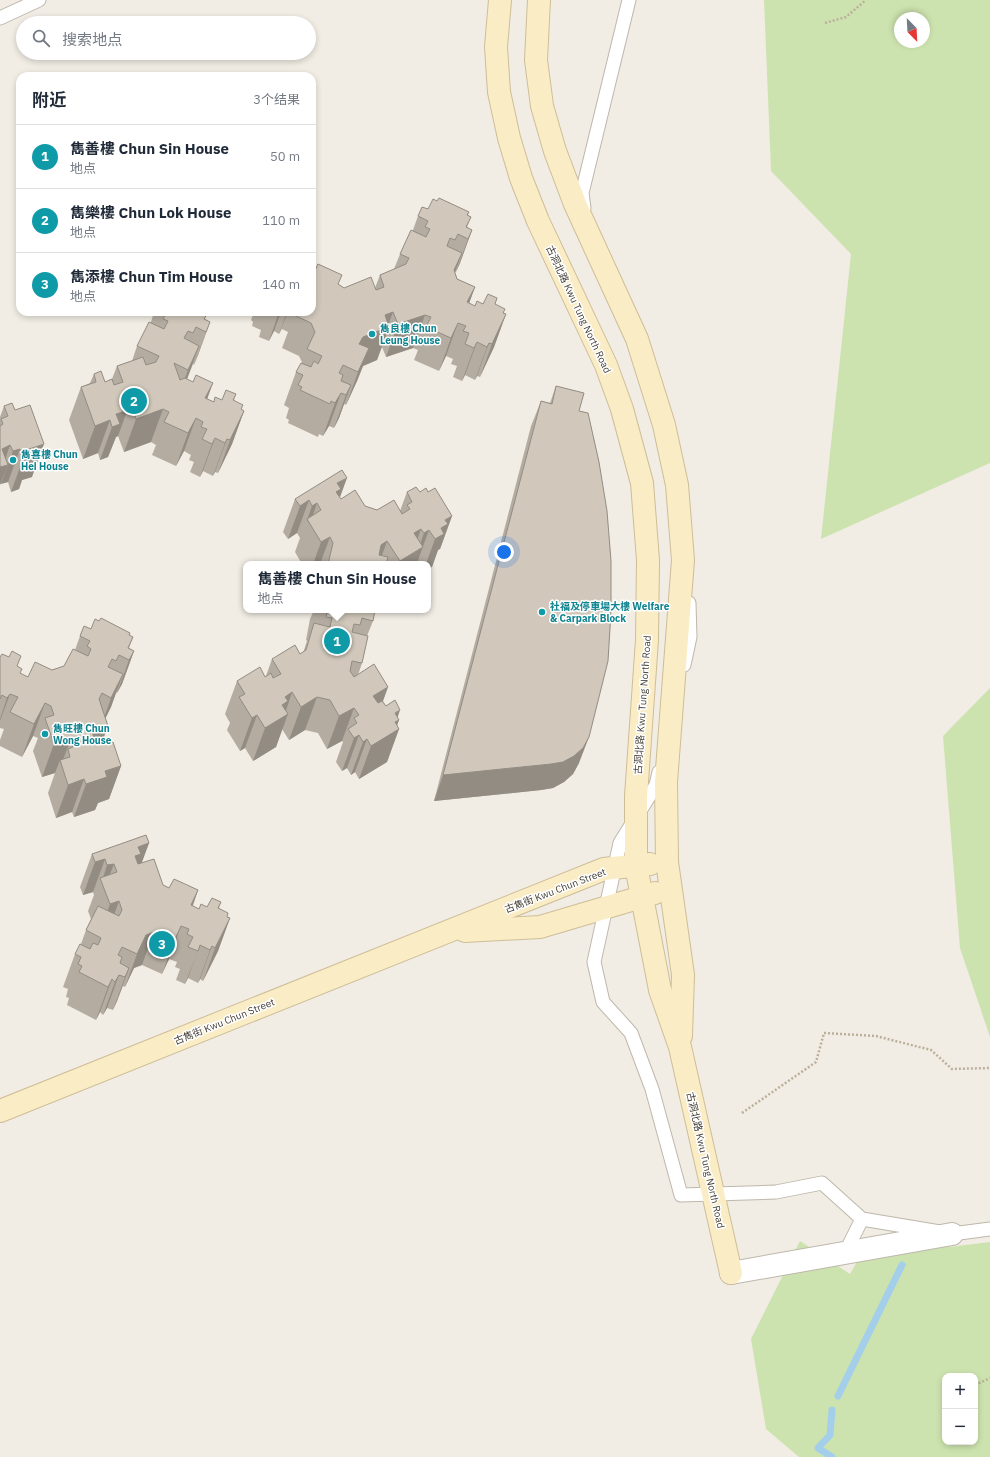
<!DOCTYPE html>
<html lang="zh">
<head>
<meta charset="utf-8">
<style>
  body { margin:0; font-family:"IBM Plex Sans","Noto Sans SC",sans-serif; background:#f6f6f7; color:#1f2937 }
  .controls { position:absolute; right:12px; bottom:12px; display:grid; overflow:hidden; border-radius:8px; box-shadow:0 2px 6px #0003 }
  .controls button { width:36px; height:36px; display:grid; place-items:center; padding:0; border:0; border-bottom:1px solid #e0e1e3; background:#fff; color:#1f2937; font:20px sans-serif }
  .compass { position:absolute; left:894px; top:12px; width:36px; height:36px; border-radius:50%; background:#fff; box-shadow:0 2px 6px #0003; rotate:156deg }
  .you { position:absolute; left:504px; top:552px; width:14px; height:14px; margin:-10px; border:3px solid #fff; border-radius:50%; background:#1a73e8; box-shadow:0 0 0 6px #1a73e833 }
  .badge { display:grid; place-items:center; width:26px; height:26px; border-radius:50%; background:#ea3c22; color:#fff; font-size:13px; font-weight:700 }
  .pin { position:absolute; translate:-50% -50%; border:2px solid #fff; box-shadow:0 1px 4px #0006 }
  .popup { position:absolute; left:243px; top:561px; width:188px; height:52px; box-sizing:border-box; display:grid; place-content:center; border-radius:8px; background:#fff; filter:drop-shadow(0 1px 3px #0005); font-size:13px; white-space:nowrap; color:#747a83 }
  .popup b { font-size:15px; color:#1f2937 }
  .popup::after { content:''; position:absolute; left:50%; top:100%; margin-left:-8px; border:8px solid transparent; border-top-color:#fff }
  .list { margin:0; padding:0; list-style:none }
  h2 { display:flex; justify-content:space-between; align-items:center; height:52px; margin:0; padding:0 16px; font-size:17px }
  h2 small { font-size:13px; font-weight:400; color:#747a83 }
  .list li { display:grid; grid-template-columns:26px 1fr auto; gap:12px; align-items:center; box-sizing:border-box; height:64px; padding:0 16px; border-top:1px solid #e0e1e3 }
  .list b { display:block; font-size:15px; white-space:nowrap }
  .list p { margin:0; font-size:13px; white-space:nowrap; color:#747a83 }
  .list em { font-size:13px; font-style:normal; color:#747a83 }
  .icon { flex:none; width:22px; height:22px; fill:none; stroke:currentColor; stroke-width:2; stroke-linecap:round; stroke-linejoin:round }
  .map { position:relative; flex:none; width:990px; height:1457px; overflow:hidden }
  .search { position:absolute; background:#fff; box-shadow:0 2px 6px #0003; left:16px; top:16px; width:300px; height:44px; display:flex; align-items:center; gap:10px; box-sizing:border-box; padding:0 14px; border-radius:22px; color:#747a83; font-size:15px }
  .panel { position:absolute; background:#fff; box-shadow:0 2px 6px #0003; left:16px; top:72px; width:300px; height:244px; border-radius:12px }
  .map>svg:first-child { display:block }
</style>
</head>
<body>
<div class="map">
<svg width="990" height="1457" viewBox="0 0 990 1457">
  <rect width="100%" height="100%" fill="#f1ede4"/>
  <g fill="#cde3af" fill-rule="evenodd">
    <path d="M764,0H990V463L821,539L851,254L771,171ZM900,18H924V42H900Z"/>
    <polygon points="990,688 990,1037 960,948 943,736"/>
    <path d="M870,1239L949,1247L990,1242V1457H799L766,1429L751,1339L800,1241L850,1274ZM945,1376H975V1442H945Z"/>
  </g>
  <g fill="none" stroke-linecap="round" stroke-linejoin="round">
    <g stroke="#a4cfea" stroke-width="7">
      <polyline points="838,1396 902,1265"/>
      <polyline points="832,1410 830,1435 818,1448 832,1457"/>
    </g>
    <g stroke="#beb7ab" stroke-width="15">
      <g id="service">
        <polyline points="0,18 39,0"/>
        <polyline points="584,208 582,193 629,0"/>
        <polyline points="684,665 690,637 689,603"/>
        <polyline points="659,772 656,785 620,843 594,962 603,1002 631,1033 652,1089 681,1195 776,1192 822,1183 862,1219 952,1234 990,1229"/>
        <polyline points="848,1247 862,1219"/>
      </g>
    </g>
    <g stroke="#beb7ab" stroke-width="24">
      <polyline id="tertiary" points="731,1273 952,1234"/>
    </g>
    <g stroke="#cebe97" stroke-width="24">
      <g id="secondary">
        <polyline points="500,0 496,47 499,92 509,138 521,178 538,221 606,365 622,409 642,483 648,560 647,640 636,796 636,866 660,990 680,1047 731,1273"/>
        <polyline points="539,0 536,60 542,106 555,151 575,204 637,339 664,425 677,485 683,560 666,782 667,862 683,975 681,1036"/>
        <polyline points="465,931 540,927 655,893"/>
        <polyline points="0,1111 604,869 650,864"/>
      </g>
    </g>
    <g stroke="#bcaf9a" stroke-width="2.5" stroke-dasharray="2 2" stroke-linecap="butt">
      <polyline points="825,23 846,17 866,0"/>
      <polyline points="742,1113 816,1062 824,1033 876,1036 931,1050 952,1069 990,1068"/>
      <polyline points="975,1385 990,1378"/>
    </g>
    <use href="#service" stroke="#fff" stroke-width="13"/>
    <use href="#tertiary" stroke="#fff" stroke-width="22"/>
    <use href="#secondary" stroke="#faecc5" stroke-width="22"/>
  </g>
  <g fill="#b4aca1">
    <polygon points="428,209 469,212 468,215 471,217 467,227 472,230 460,263 456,272 455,272 457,279 475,287 469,303 475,306 497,298 495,304 503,313 506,314 494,347 480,377 477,376 475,380 465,375 462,381 453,377 457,366 451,364 453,359 446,356 439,371 414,360 418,350 413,348 386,357 382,347 377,360 363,366 357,381 346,405 344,404 339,418 334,428 329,426 323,436 319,434 318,437 288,423 289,420 286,418 289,408 284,405 296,372 302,362 299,356 282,348 288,332 282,329 279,334 274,331 269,341 259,337 261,330 252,326 253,322 251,320 254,312 312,312 339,285 344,288 375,288 380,275 394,269 400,254 413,230 418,216"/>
    <polygon points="154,312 207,312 205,319 210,322 198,355 194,365 193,364 187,379 207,399 214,402 222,400 236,394 234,400 241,409 244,411 232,444 218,473 215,472 213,476 203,471 200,477 190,472 194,462 189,460 191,455 184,451 176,466 152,455 156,445 151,442 124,452 118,436 116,437 108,457 100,460 98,453 83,459 69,420 81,387 90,383 94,374 105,382 112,379 117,366 132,361 137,346 151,322"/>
    <polygon points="556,386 579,411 579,763 573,774 564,782 553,788 541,790 434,801 531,426 541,401 550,403"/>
    <polygon points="4,406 32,477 22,480 19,489 11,492 8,482 0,484 0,485 0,417"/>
    <polygon points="407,492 428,492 452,516 440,549 438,550 432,567 428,564 418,564 417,563 416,564 302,564 295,552 300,538 297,533 288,539 283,532 295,499 340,498 341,499 377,510 400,511"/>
    <polygon points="314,610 375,610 373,621 367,636 362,663 358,675 388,687 383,701 386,706 398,718 399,720 397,725 399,729 387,762 359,779 355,772 351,775 347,768 342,771 336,762 343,742 342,741 327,749 318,733 305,730 289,740 282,729 276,747 253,761 245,748 240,751 227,730 230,723 225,714 237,681 265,677 266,676 272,659 300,654 303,653 307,641 306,640 310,619"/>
    <polygon points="91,629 129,636 133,637 129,648 134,651 122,684 117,693 116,692 111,707 105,719 102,742 103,745 121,766 109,799 98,803 95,810 74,817 72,812 56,818 48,793 55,773 42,777 33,751 38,738 33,736 22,757 0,746 0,740 4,729 0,728 0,657 18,666 20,674 28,677 52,670 64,666 75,650 80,636"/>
    <polygon points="149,843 141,863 163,885 169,888 198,890 193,906 199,909 207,907 221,902 219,908 227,917 230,918 218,951 203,981 200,979 198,983 188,978 185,984 176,980 180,969 175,967 177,962 169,959 162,974 142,965 134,968 125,987 123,986 117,1001 113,1010 107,1008 103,1015 100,1012 96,1020 67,1005 69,998 66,997 68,989 63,987 75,954 81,944 86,930 91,919 88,911 94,895 93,892 83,895 80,887 92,854"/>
  </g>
  <g fill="#928c83">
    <polygon points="472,230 460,263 456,272 468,239"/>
    <polygon points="462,253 450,286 454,270"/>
    <polygon points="475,287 463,320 467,302"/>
    <polygon points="279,312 281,312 274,331 269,341"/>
    <polygon points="287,312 288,312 279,334"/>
    <polygon points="393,312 387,328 389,327 377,360 363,366 357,381 346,405 358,372 359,344 363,337 385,315"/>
    <polygon points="506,314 494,347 480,377 492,344"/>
    <polygon points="425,315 413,348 386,357 398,324"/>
    <polygon points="210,322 198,355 194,365 206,332"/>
    <polygon points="458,323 446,356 439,371 451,338"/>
    <polygon points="477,342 465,375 462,381 474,348"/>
    <polygon points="489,343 477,376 475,380 487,347"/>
    <polygon points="199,346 187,379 176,403 188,370"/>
    <polygon points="213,383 201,416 205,398"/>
    <polygon points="351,385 339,418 334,428 346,395"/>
    <polygon points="341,393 329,426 323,436 335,403"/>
    <polygon points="130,403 118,436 116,437 108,457 100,460 112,427 116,414 122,406"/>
    <polygon points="243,405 231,437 244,411 232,444 218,473"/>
    <polygon points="163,409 151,442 124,452 136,419"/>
    <polygon points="196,418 184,451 176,466 188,433"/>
    <polygon points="110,420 98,453 83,459 95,426"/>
    <polygon points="215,438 203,471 200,477 212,444"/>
    <polygon points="227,439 215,472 213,476 225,443"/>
    <polygon points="44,444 32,477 22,480 19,489 11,492 23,459 29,449"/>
    <polygon points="10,445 3,466 8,465 0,485 0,454 2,449"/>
    <polygon points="20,449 8,482 1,484 13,451"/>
    <polygon points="347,478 335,511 329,522 337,483"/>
    <polygon points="309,500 297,533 288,539 300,506"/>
    <polygon points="317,503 310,524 307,520 312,506"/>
    <polygon points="452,516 440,549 438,550 432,567 428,569 428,564 426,564 435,539 445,520"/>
    <polygon points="421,529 412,554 418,550 424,533 429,530 417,563 416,564 399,564 414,533"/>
    <polygon points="330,537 320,564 313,564 321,542"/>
    <polygon points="387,541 379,564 374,564 381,545"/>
    <polygon points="134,651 122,684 117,693 129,660"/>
    <polygon points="123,674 111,707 100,729 108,726 96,759 92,732 100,729 111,698"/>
    <polygon points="388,687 376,720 373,696"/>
    <polygon points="292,692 284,717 288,714 276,747 253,761 265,728 285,697"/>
    <polygon points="10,694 0,721 0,719 7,698"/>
    <polygon points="317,697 305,730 289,740 301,707"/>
    <polygon points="45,703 33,736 22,757 34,724"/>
    <polygon points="354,708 342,741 327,749 339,716"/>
    <polygon points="400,710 396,722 399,720 395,731 399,729 387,762 359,779 371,746 395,713"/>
    <polygon points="257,715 245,748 240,751 252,718"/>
    <polygon points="359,735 347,768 342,771 354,738"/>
    <polygon points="589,737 579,763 573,774 564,782 553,788 541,790 434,801 443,775"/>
    <polygon points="71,739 61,765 60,760 55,773 42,777 54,744"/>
    <polygon points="367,739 355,772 351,775 363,742"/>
    <polygon points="121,766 109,799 98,803 95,810 74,817 86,784 105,771"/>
    <polygon points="84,779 72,812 56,818 68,785"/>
    <polygon points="149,843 137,876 123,889 138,847"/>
    <polygon points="105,859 93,892 83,895 95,862"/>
    <polygon points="114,864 104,889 102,881 107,865"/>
    <polygon points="198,890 186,923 191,905"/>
    <polygon points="119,901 107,934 98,937 110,904"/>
    <polygon points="228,913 217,945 230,918 218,951 203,981"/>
    <polygon points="181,926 169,959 162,974 174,941"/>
    <polygon points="154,932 142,965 134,968 125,987 137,954 146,935"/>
    <polygon points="200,945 188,978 185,984 198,951"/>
    <polygon points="212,946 200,979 198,983 210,950"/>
    <polygon points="129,968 117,1001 113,1010 125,977"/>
    <polygon points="119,975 107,1008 103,1015 115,982"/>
    <polygon points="112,979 100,1012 96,1020 108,987"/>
  </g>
  <g fill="#d1c8bb" stroke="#928c83">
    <polygon points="439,198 469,212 467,215 471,217 466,227 472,230 468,239 458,234 455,240 450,238 447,246 462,253 454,270 457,279 475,287 467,302 475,306 477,301 483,304 488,294 497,298 495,304 505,309 503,313 506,314 492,344 489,343 487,347 477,342 474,348 465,344 469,333 463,331 466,326 458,323 451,338 426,327 431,317 425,315 398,324 393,312 385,315 389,327 363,337 359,344 369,348 358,372 343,365 339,373 343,375 341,381 351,385 346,395 341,393 335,403 331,401 330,404 300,390 302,387 298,385 303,375 296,372 301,363 311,367 314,361 318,364 322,356 307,349 315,332 311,323 294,315 296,312 312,312 312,277 318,264 342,275 338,284 344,288 371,277 376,290 384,287 380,275 406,264 409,258 400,254 411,230 426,237 430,229 425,227 428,221 418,216 422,207 428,209 433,199 437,201"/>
    <polygon points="164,312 208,312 204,319 210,322 206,332 196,327 193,333 188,331 184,338 199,346 188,370 174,363 180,380 185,378 193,382 196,375 213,383 205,398 214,402 215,397 222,400 226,390 236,394 233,400 243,405 241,409 244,411 230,440 227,439 225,443 215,438 212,444 202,439 207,429 201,427 203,422 196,418 188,433 164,422 169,412 163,409 136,419 130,403 122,406 123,412 116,414 120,424 112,427 110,420 95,426 81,387 96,382 94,374 101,371 105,382 112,379 114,385 123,382 117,366 143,357 146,365 156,362 159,356 137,346 149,322 164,329 168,321 163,319 166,313"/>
    <polygon points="556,386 584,393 579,411 588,413 599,462 607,511 611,561 611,611 608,661 589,737 583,748 574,756 563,762 551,764 443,775 541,401 552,404"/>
    <polygon points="12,403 15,410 30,405 44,444 29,449 31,456 23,459 20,449 13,451 10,445 2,449 8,465 0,467 0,426 3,424 1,419 8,416 4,406"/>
    <polygon points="342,470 347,478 337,483 341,489 336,492 341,499 355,490 365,506 377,510 394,500 402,514 410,509 407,505 412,502 407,492 416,487 420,492 426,488 428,492 435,488 452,516 445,520 448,524 441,528 444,534 435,539 429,530 424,533 421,529 414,533 423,547 400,561 387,541 381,545 379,555 388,557 386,564 328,564 333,543 330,537 321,542 307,519 321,510 317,503 312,506 309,500 300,506 295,499"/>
    <polygon points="328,610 375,610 373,621 362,618 360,625 354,624 352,632 368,636 362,663 352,661 350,671 354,677 374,664 388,687 373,696 378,703 382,701 386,706 395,700 400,710 395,713 399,720 395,722 399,729 371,746 367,739 363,742 359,735 354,738 348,729 357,723 354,718 359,715 354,708 339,716 330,700 317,697 301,707 292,692 285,697 288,701 282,705 288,714 265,728 257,715 252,718 239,697 245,694 237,681 260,667 265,677 271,673 273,678 281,674 272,659 295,645 300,654 306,650 314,623 330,627 332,618 326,617"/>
    <polygon points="101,618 130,633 129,635 133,637 128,648 134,651 129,660 119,655 116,661 112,659 108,667 123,674 111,698 102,693 99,699 108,726 92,732 95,740 101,738 103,745 113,742 121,766 105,771 107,777 86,784 84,779 68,785 60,760 70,757 68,749 73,747 71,739 54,744 45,718 54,715 51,706 45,703 34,724 10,712 18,697 10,694 7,698 2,695 0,699 0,657 2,654 9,657 12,651 21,656 17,666 22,669 20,673 28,677 35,662 52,670 64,666 73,649 88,656 91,649 87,646 90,641 80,636 84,626 91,629 95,619 99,621"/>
    <polygon points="146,835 149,843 138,847 141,854 135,856 138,864 154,859 163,885 169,888 174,879 198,890 191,905 199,909 201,904 207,907 212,898 221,902 218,908 228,913 227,917 230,918 215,948 212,946 210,950 200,945 198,951 188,947 193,937 187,934 189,929 181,926 174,941 154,932 146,935 137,954 122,947 118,955 122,957 120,963 129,968 125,977 119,975 115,982 112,979 108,987 79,972 82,966 78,964 81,957 75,954 80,944 90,949 93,943 98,945 101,938 86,930 98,906 119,916 122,910 119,901 110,904 100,878 117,872 114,864 107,865 105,859 95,862 92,854"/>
  </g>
  <g fill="#0f9aa8" stroke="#fff" stroke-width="1.5">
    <circle cx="372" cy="334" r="4"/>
    <circle cx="13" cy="460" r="4"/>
    <circle cx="542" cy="612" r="4"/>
    <circle cx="45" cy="734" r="4"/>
  </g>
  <g text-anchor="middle" stroke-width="3" stroke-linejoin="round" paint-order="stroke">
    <g font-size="10" fill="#423d35" stroke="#fff">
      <text transform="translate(579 309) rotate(65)" y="4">古洞北路 Kwu Tung North Road</text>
      <text transform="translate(642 705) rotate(-86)" y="4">古洞北路 Kwu Tung North Road</text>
      <text transform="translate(555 890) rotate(-21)" y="4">古雋街 Kwu Chun Street</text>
      <text transform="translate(224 1021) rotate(-22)" y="4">古雋街 Kwu Chun Street</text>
      <text transform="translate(706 1160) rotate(77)" y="4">古洞北路 Kwu Tung North Road</text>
    </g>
    <g font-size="10" font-weight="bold" fill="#0d838f" stroke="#fff" text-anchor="start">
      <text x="380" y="332">雋良樓 Chun<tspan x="380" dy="12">Leung House</tspan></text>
      <text x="21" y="458">雋喜樓 Chun<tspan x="21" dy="12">Hei House</tspan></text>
      <text x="550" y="610">社福及停車場大樓 Welfare<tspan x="550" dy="12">&amp; Carpark Block</tspan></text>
      <text x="53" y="732">雋旺樓 Chun<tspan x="53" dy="12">Wong House</tspan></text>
    </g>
  </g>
</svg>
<div class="controls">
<button>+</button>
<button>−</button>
</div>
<svg class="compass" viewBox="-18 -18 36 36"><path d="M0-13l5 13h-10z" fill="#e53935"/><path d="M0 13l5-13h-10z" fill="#747a83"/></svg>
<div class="you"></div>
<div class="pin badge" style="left:337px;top:641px;background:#0f9aa8">1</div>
<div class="popup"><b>雋善樓 Chun Sin House</b>地点</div>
<div class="pin badge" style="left:134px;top:401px;background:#0f9aa8">2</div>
<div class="pin badge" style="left:162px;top:944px;background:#0f9aa8">3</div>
<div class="search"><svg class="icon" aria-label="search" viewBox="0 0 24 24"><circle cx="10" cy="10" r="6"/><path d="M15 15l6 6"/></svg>搜索地点</div>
<section class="panel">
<h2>附近<small>3个结果</small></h2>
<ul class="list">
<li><span class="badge" style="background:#0f9aa8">1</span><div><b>雋善樓 Chun Sin House</b><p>地点</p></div><em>50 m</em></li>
<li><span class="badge" style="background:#0f9aa8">2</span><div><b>雋樂樓 Chun Lok House</b><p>地点</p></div><em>110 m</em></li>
<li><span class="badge" style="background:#0f9aa8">3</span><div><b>雋添樓 Chun Tim House</b><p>地点</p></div><em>140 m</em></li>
</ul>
</section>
</div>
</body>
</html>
